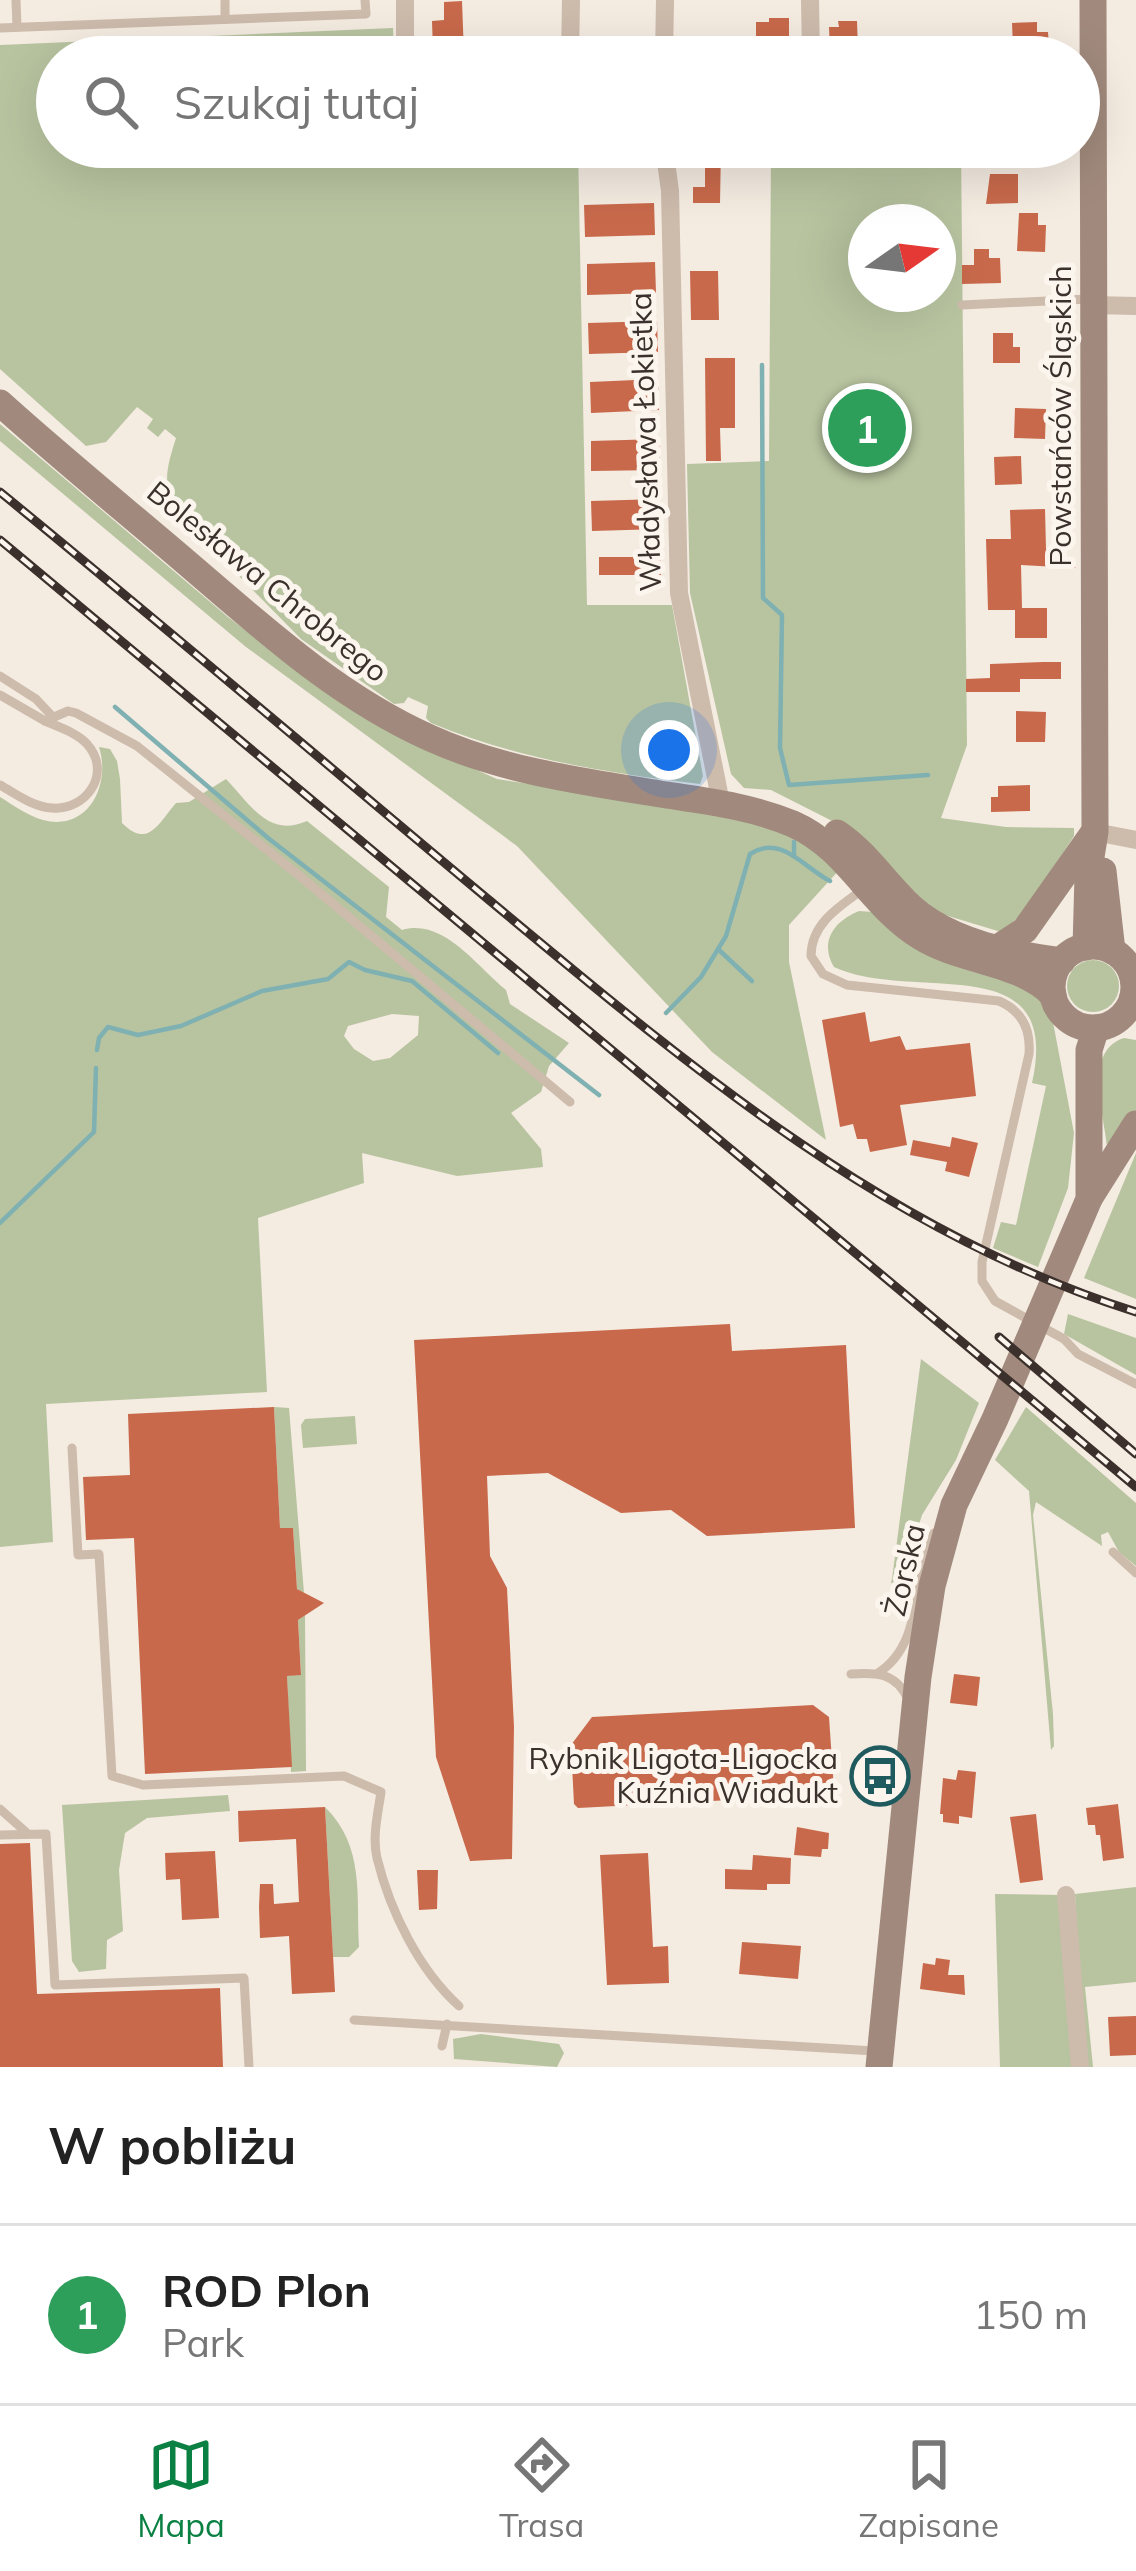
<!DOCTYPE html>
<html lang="pl">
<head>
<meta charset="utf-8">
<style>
  body { margin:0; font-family:Mulish,sans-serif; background:#f2f2f2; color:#222 }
  .compass { position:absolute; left:848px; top:204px; width:108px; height:108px; border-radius:50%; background:#fff; box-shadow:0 12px 48px #0002; rotate:76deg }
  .you { position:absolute; left:669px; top:750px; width:42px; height:42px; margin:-30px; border:9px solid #fff; border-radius:50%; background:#1a73e8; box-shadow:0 0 0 18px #1a73e833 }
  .badge { display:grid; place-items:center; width:78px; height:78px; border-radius:50%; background:#0b8043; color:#fff; font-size:39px; font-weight:700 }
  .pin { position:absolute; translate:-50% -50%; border:6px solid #fff; box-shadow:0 3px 12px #0006 }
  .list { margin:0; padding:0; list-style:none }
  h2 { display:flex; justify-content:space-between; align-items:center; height:156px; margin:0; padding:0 48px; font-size:51px }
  h2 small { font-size:39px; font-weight:400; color:#767676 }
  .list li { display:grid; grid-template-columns:78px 1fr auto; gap:36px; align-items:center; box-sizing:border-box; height:180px; padding:0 48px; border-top:3px solid #e0e0e0 }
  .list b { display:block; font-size:45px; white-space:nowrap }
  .list p { margin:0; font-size:39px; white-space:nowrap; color:#767676 }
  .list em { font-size:39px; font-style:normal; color:#767676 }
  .icon { flex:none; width:66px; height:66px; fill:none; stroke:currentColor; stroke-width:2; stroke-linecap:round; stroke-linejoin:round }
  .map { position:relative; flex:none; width:1136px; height:2067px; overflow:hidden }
  .search { position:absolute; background:#fff; box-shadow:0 12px 48px #0002; left:36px; right:36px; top:36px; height:132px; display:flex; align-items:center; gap:30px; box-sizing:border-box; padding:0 42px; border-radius:66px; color:#767676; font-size:45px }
  .sheet { height:336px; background:#fff }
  nav { display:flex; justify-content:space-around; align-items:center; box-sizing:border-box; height:168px; border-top:3px solid #e0e0e0; background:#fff; font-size:33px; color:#767676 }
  nav a { display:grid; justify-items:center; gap:6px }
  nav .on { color:#0b8043 }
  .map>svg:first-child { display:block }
</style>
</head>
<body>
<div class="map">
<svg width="1136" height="2067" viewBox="0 0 1136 2067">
  <rect width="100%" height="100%" fill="#f4ebe1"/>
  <g fill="#b8c4a0" fill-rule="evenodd">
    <path d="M393,28L394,57H57V147H578L587,605H672L703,776L700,784C607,773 518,759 431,723L426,718L428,706L408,697L404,703L394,704L301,639L180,516C160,487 167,467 176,438L165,429L158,437L147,428L153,419L137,407L106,442L86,446L0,369V45Z"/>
    <path d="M771,147H961L967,745L941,818L1006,827L1074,828V836L1024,913L1001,932L935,912L852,831L771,790L744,788L731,774L690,593L687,464L769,461ZM866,222H938V294H866Z"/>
    <polygon points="0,424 228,617 319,685 436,752 497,779 724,814 795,832 841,868 789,925 789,962 826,1140 712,1052 517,846 246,647 0,441"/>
    <path d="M99,747L110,749L117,761L120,779L122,823C148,849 158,824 176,803L189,802L226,779C251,805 268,838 307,821L389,887L386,917L402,930C444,918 476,966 506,990L510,1004L569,1043L549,1066L541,1092L511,1113L541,1149L543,1167L457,1176L362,1153L364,1183L258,1218L267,1392L46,1404L53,1542L0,1547V797C13,805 28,816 43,820C89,832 111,784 99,747ZM392,1014L419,1016L418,1035L390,1058L373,1061L354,1049L344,1036L348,1026Z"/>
    <path d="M859,911L873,912L1032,991L1042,999L1053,1022L1074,1133L1068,1188L1038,1267L993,1248L1001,1222L1016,1225L1046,1086L1032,1083C1063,944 913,1004 834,967C819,942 834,921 859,911Z"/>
    <circle cx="1093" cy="986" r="26"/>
    <path d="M1124,1038L1136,1040V1111L1107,1146C1104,1113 1083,1051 1124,1038Z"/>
    <polygon points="1136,1153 1136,1299 1084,1278"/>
    <polygon points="1068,1314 1136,1338 1136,1375 1064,1334"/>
    <polygon points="921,1359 979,1403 956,1460 922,1515 900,1585 891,1583 892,1579"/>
    <polygon points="274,1407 289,1408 304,1593 297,1589 293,1528 280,1528"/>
    <polygon points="1026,1407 1136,1503 1136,1566 1119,1552 1108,1532 1101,1535 1102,1546 1036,1502 1033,1515 1053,1714 1054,1746 1051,1750 1029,1491 995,1460"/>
    <polygon points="355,1416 357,1444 303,1448 301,1425 305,1419"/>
    <polygon points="305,1615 306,1771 291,1772 287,1676 301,1674 298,1620"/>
    <polygon points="228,1795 230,1811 147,1818 125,1833 119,1870 123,1931 107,1940 106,1969 79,1972 72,1961 62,1805"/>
    <path d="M325,1807C365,1847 356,1894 359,1947L349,1957H333Z"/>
    <polygon points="1136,1887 1136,1982 1085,1987 1093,2067 1084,2067 1075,1894"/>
    <polygon points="995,1894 1061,1895 1076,2067 1000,2067"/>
    <polygon points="481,2034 559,2044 564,2053 557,2067 454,2059 453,2039"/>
  </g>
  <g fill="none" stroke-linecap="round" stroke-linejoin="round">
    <g stroke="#7fb0b2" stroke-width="4.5">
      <polyline points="762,365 763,598 782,615 780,748 789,785 928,775"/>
      <polyline points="115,707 268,838 599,1095"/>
      <polyline points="794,842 794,856"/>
      <polyline points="718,949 752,981"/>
      <path d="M666,1013L701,977L726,936L750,854C781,834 803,867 830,881"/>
      <polyline points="97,1050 99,1038 108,1027 138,1035 181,1026 262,991 328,979 349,962 365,970 412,981 498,1053"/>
      <polyline points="0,1223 94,1132 96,1068"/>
    </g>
  </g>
  <g fill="#c8694b">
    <polygon points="462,1 464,55 447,56 446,50 433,51 432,21 444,20 444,2"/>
    <polygon points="769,18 789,18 789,46 779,46 779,52 756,52 756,22 769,22"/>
    <polygon points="838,21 857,21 858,51 830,52 829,27 839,27"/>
    <polygon points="1037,22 1037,32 1048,32 1049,47 1013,48 1012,23"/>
    <polygon points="705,147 721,147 720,203 693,203 693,187 705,187"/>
    <polygon points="990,174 1018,174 1018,203 986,204"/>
    <polygon points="654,203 655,235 585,237 584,205"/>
    <polygon points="1019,213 1038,213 1038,225 1046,225 1045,252 1017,251"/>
    <polygon points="974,249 989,249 989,258 1000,258 1001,283 962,284 962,265 974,265"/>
    <polygon points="655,262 656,293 587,295 587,264"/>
    <polygon points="690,271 718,271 719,320 691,320"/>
    <polygon points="657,321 658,352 589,354 588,323"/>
    <polygon points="993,333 1013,333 1013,347 1020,347 1020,363 993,363"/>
    <polygon points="705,358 735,358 735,428 720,428 721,461 706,461"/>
    <polygon points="658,379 659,410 591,413 590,382"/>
    <polygon points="1015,408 1046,409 1045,439 1014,438"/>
    <polygon points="659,439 660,470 591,471 591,441"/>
    <polygon points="1021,456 1022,484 995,485 994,457"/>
    <polygon points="660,499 661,529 592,531 591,501"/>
    <polygon points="1045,509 1046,549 1060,550 1059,556 1076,568 1021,565 1022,608 1047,608 1047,638 1015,638 1015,610 988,610 986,539 1011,539 1010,510"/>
    <rect x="599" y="557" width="62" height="18"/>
    <polygon points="1043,662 1061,662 1061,679 1020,679 1020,692 966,692 966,679 990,678 990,664"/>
    <polygon points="1016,711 1046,712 1045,742 1016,742"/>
    <polygon points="1030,785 1030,811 991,812 991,797 998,797 998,786"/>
    <polygon points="865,1012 870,1042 900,1036 906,1050 970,1043 976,1096 900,1105 907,1145 870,1152 867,1139 857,1139 853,1124 840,1127 822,1020"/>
    <polygon points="952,1137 978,1143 969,1177 945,1171 947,1162 910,1155 913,1140 950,1147"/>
    <polygon points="730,1324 732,1351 846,1345 855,1528 707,1536 671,1510 621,1513 548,1473 487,1476 490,1556 507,1588 514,1727 512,1859 470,1861 436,1757 414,1340"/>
    <polygon points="274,1407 280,1528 293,1528 297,1589 324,1603 298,1620 301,1675 287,1676 292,1767 145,1774 134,1538 86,1540 83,1477 130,1475 128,1414"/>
    <polygon points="954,1674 980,1677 977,1706 950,1703"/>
    <polygon points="813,1705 829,1717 834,1790 827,1795 578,1808 574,1804 571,1745 592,1717"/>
    <polygon points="958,1770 976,1772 972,1818 959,1816 959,1824 943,1822 943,1814 940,1814 943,1778 956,1780"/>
    <polygon points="1118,1804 1124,1858 1103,1861 1100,1835 1096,1835 1095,1825 1088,1825 1086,1808"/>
    <polygon points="325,1807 335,1992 292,1994 289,1936 260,1938 259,1907 260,1884 273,1884 274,1904 299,1902 296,1839 239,1842 238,1811"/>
    <polygon points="1036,1814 1043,1880 1020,1883 1010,1817"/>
    <polygon points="797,1827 829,1833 828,1849 822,1849 821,1857 794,1855"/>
    <polygon points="30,1843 37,1994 220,1988 223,2067 0,2067 0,1844"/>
    <polygon points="215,1851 219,1918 182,1920 180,1879 166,1880 165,1853"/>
    <polygon points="648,1853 653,1947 668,1946 669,1983 607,1985 600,1855"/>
    <polygon points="753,1855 791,1858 790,1884 767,1884 767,1890 725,1889 725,1869 752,1870"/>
    <polygon points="417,1870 438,1870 437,1909 419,1910"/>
    <polygon points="742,1942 801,1946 798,1979 739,1974"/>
    <polygon points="936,1958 950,1960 948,1975 964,1975 965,1995 920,1989 923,1963 935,1965"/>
    <polygon points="1136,2016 1136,2055 1110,2056 1108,2017"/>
  </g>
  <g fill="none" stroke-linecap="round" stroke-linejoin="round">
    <g stroke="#cdbbac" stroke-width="9">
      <polyline points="16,0 17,27"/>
      <polyline points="225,0 225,19"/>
      <polyline points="0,28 366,14 365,0"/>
      <polyline points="962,305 1088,299"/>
      <polyline points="0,676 36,699 52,716"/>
      <polyline points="0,695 45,721 68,711 76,713 137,746 301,877 570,1102"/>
      <path d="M0,785C16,794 33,807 52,808C86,811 113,773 87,744C77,733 59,727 45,721"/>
      <path d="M865,888C840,906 811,923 811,956L823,974L847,985L999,1001C1022,1011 1031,1029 1029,1054L982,1262V1281L995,1301L1064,1339L1078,1354L1136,1384"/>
      <path d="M72,1448L78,1555L99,1554L112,1776L143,1785L344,1776L381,1792C378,1813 372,1837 377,1858C390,1911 419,1970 459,2006"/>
      <polyline points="1113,1552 1136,1573"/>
      <path d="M878,1673C924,1644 912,1579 934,1533"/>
      <path d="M851,1674C877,1672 896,1673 908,1699"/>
      <polyline points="0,1809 27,1833"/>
      <polyline points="0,1835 46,1834 55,1985 244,1978 249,2067"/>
      <polyline points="354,2020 875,2051"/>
      <polyline points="442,2046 447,2024"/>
    </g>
    <g stroke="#cdbbac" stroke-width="18">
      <polyline points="405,0 405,57"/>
      <polyline points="810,0 811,57"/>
      <polyline points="570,57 571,0"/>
      <polyline points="664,57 665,0"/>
      <polyline points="664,147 670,191 679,593 721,803"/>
      <polyline points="1093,305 1136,306"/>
      <polyline points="1095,832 1136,840"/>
      <polyline points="1066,1895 1080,2067"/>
    </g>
    <g stroke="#a18a7d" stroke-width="27">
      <path d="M0,403C61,458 125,510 187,563C263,628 338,697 430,738C503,771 581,781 660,794C705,801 750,806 793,824C848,848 870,906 921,937C961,962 1020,961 1053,995"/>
      <path d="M837,833C867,853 885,883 911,907C948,941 1014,955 1062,961"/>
      <polyline points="1103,871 1112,951"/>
      <circle cx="1093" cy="987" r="41"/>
      <polyline points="999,947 1025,930 1092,835"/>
      <polyline points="1086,947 1088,876 1095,832 1093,0"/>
      <polyline points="1090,1197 1136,1124"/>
      <polyline points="879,2067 918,1677 932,1586 954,1505 995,1419 1089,1199 1089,1050 1096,1028"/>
    </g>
    <g stroke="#3b302b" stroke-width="9">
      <g id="rail">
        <path d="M0,492C164,626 326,764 489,900C686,1064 887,1234 1136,1312"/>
        <polyline points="0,540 1136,1487"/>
        <polyline points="999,1337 1136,1454"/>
      </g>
    </g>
    <use href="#rail" stroke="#fbf5ee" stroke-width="4.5" stroke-dasharray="14" stroke-linecap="butt"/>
  </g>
  <defs>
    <g id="bus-ring" transform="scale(3)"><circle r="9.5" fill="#fbf5ee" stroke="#1f5a5e" stroke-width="1.5"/><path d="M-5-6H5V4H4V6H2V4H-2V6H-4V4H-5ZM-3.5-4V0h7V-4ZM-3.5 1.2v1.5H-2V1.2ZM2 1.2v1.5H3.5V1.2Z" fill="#1f5a5e"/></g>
  </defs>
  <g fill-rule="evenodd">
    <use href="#bus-ring" x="880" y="1776"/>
  </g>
  <g text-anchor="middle" stroke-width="10" stroke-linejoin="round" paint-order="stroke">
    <g font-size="30" fill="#3b302b" stroke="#fbf5ee">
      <text transform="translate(1061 416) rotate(-90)" y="10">Powstańców Śląskich</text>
      <text transform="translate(646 442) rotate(-92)" y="10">Władysława Łokietka</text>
      <text transform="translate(267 582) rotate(39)" y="10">Bolesława Chrobrego</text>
      <text transform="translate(905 1570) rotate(-77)" y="10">Żorska</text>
    </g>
    <g font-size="30" fill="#3b302b" stroke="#fbf5ee" text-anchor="end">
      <text x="838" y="1769">Rybnik Ligota-Ligocka<tspan x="838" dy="34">Kuźnia Wiadukt</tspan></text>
    </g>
  </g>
</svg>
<svg class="compass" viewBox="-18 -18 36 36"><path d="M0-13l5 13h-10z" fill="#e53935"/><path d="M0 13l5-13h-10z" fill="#767676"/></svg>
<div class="you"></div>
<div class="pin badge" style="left:867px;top:428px;background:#2e9e5b">1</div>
<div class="search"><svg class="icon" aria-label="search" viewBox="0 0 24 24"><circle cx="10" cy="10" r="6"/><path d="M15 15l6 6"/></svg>Szukaj tutaj</div>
</div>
<section class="sheet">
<h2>W pobliżu<small></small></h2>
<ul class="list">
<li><span class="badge" style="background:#2e9e5b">1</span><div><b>ROD Plon</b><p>Park</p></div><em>150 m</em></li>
</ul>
</section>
<nav>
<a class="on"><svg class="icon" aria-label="map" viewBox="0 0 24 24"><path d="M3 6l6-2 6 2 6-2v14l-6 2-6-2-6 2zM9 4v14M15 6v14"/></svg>Mapa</a>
<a><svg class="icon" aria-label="directions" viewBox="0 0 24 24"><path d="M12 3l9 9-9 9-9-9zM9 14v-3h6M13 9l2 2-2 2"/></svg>Trasa</a>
<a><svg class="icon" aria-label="saved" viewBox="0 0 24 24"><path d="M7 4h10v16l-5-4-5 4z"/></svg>Zapisane</a>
</nav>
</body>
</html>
